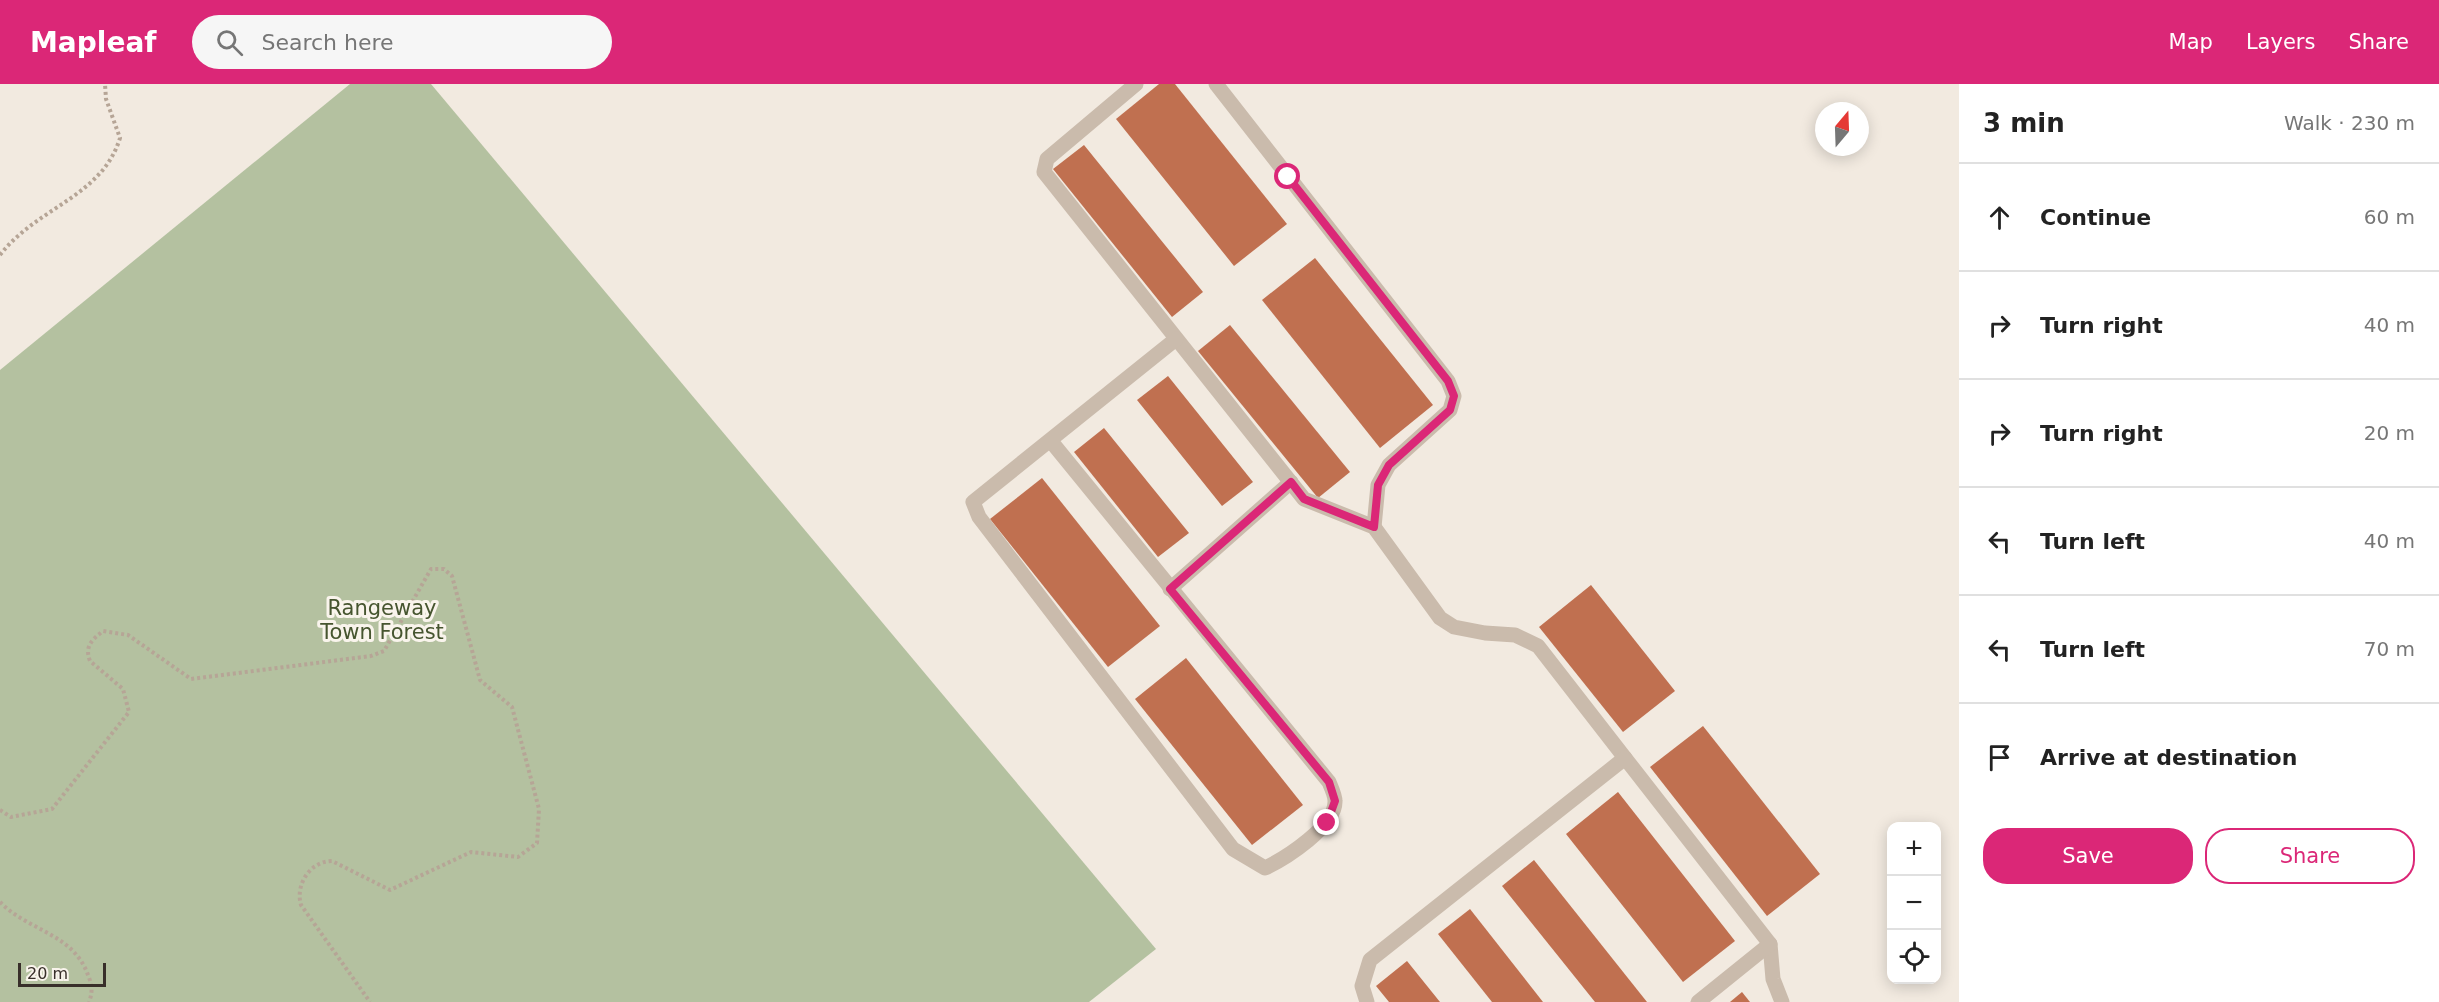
<!DOCTYPE html>
<html lang="en">
<head>
<meta charset="utf-8">
<style>
  body { margin:0; font-family:"DejaVu Sans",sans-serif; background:#f6f6f6; color:#222 }
  .controls { position:absolute; right:18px; bottom:18px; display:grid; overflow:hidden; border-radius:12px; box-shadow:0 3px 15px #0003 }
  .controls button { width:54px; height:54px; display:grid; place-items:center; padding:0; border:0; border-bottom:2px solid #e0e0e0; background:#fff; color:#222; font:30px sans-serif }
  .compass { position:absolute; left:1815px; top:18px; width:54px; height:54px; border-radius:50%; background:#fff; box-shadow:0 3px 15px #0003; rotate:19deg }
  .scale { position:absolute; left:18px; bottom:15px; width:88px; box-sizing:border-box; padding-left:6px; border:3px solid #382f2a; border-top:0; font-size:16px; line-height:21px; white-space:nowrap; color:#382f2a; -webkit-text-stroke:4px #f9f4ec; paint-order:stroke }
  .stop { position:absolute; width:18px; height:18px; margin:-14px; border:4px solid #db2777; border-radius:50%; background:#fff }
  .stop.end { background:#db2777; border-color:#fff; box-shadow:0 2px 6px #0008 }
  .list { margin:0; padding:0; list-style:none }
  h2 { display:flex; justify-content:space-between; align-items:center; height:78px; margin:0; padding:0 24px; font-size:26px }
  h2 small { font-size:20px; font-weight:400; color:#767676 }
  .list li { display:grid; grid-template-columns:39px 1fr auto; gap:18px; align-items:center; box-sizing:border-box; height:108px; padding:0 24px; border-top:2px solid #e0e0e0 }
  .list b { display:block; font-size:22px; white-space:nowrap }
  .list em { font-size:20px; font-style:normal; color:#767676 }
  .actions { display:flex; gap:12px; padding:18px 24px }
  .actions a { flex:1; padding:14px 0; border:2px solid #db2777; border-radius:24px; text-align:center; font-size:21px; color:#db2777 }
  .actions .main { background:#db2777; color:#fff }
  .icon { flex:none; width:33px; height:33px; fill:none; stroke:currentColor; stroke-width:2; stroke-linecap:round; stroke-linejoin:round }
  .map { position:relative; flex:none; width:1959px; height:918px; overflow:hidden }
  header { display:flex; align-items:center; gap:36px; box-sizing:border-box; height:84px; padding:0 30px; background:#db2777; color:#fff }
  header strong { font-size:28px }
  nav { display:flex; gap:33px; margin-inline-start:auto; font-size:21px }
  .search { width:420px; height:54px; background:#f6f6f6; display:flex; align-items:center; gap:15px; box-sizing:border-box; padding:0 21px; border-radius:33px; color:#767676; font-size:22px }
  main { display:flex }
  aside { flex:1; background:#fff }
  .map>svg:first-child { display:block }
</style>
</head>
<body>
<header>
<strong>Mapleaf</strong>
<div class="search"><svg class="icon" aria-label="search" viewBox="0 0 24 24"><circle cx="10" cy="10" r="6"/><path d="M15 15l6 6"/></svg>Search here</div>
<nav><a>Map</a><a>Layers</a><a>Share</a></nav>
</header>
<main>
<div class="map">
<svg width="1959" height="918" viewBox="0 0 1959 918">
  <rect width="100%" height="100%" fill="#f2eae0"/>
  <polygon fill="#b4c1a0" points="350,0 431,0 1156,865 1089,918 0,918 0,286"/>
  <g fill="#c07050">
    <polygon points="1159,0 1175,0 1287,140 1234,182 1116,35"/>
    <polygon points="1084,61 1203,208 1172,233 1053,85"/>
    <polygon points="1315,174 1433,321 1380,364 1262,216"/>
    <polygon points="1230,241 1350,388 1318,414 1198,267"/>
    <polygon points="1168,292 1253,398 1222,422 1137,316"/>
    <polygon points="1104,344 1189,449 1158,473 1074,368"/>
    <polygon points="1042,394 1160,542 1108,583 990,435"/>
    <polygon points="1591,501 1675,607 1623,648 1539,543"/>
    <polygon points="1186,574 1303,721 1252,761 1135,615"/>
    <polygon points="1703,642 1820,790 1767,832 1650,683"/>
    <polygon points="1618,708 1735,857 1683,898 1566,750"/>
    <polygon points="1534,776 1647,918 1595,918 1502,802"/>
    <polygon points="1470,825 1543,918 1492,918 1438,850"/>
    <polygon points="1407,877 1440,918 1389,918 1376,902"/>
    <polygon points="1742,908 1750,918 1730,918"/>
  </g>
  <g fill="none" stroke-linecap="round" stroke-linejoin="round">
    <g stroke="#b6a596" stroke-width="4" stroke-dasharray="3 3" stroke-linecap="butt">
      <path d="M0,171C37,123 102,113 120,54L106,15L105,0"/>
      <path d="M0,726L11,733L52,725L129,628L123,605L90,577C84,562 93,555 103,547L128,551L191,595L371,572L384,567L431,485H444L452,492L480,596L512,623L539,725L537,759L518,773L471,768L390,806L332,777C310,777 295,801 301,821L370,918"/>
      <path d="M0,818C28,847 73,849 88,891C92,901 93,908 89,918"/>
    </g>
    <g stroke="#cabbac" stroke-width="15">
      <polyline points="1136,0 1047,75 1044,88 1304,415 1374,443 1440,534 1454,543 1485,549 1515,551 1538,562 1625,674"/>
      <polyline points="1216,0 1448,297 1454,312 1450,326 1389,381 1378,401 1374,443"/>
      <path d="M1050,356L1329,698C1331,703 1335,711 1335,717C1336,742 1286,774 1265,784L1233,765L979,433L973,418L1176,255"/>
      <polyline points="1170,505 1291,398"/>
      <polyline points="1367,918 1362,902 1370,876 1625,674 1770,860 1773,895 1782,918"/>
      <polyline points="1698,918 1770,860"/>
    </g>
  </g>
  <g fill="none" stroke-linecap="round" stroke-linejoin="round">
    <polyline stroke="#db2777" stroke-width="8" points="1288,93 1448,297 1454,312 1450,326 1389,381 1378,401 1374,443 1304,415 1291,398 1170,505 1329,698 1335,717 1327,739"/>
  </g>
  <g text-anchor="middle" stroke-width="6" stroke-linejoin="round" paint-order="stroke">
    <g font-size="21" fill="#46552f" stroke="#f9f4ec">
      <text x="382" y="531">Rangeway<tspan x="382" dy="24">Town Forest</tspan></text>
    </g>
  </g>
</svg>
<div class="controls">
<button>+</button>
<button>−</button>
<button><svg class="icon" aria-label="locate" viewBox="0 0 24 24"><circle cx="12" cy="12" r="6"/><path d="M12 2v4M12 18v4M2 12h4M18 12h4"/></svg></button>
</div>
<svg class="compass" viewBox="-18 -18 36 36"><path d="M0-13l5 13h-10z" fill="#e53935"/><path d="M0 13l5-13h-10z" fill="#767676"/></svg>
<div class="scale">20 m</div>
<div class="stop" style="left:1288px;top:93px"></div>
<div class="stop end" style="left:1327px;top:739px"></div>
</div>
<aside>
<h2>3 min<small>Walk · 230 m</small></h2>
<ul class="list">
<li><svg class="icon" aria-label="ahead" viewBox="0 0 24 24"><path d="M12 20V5M6 11l6-6 6 6"/></svg><div><b>Continue</b></div><em>60 m</em></li>
<li><svg class="icon" aria-label="right" viewBox="0 0 24 24"><path d="M7 20v-9h11M14 6l5 5-5 5"/></svg><div><b>Turn right</b></div><em>40 m</em></li>
<li><svg class="icon" aria-label="right" viewBox="0 0 24 24"><path d="M7 20v-9h11M14 6l5 5-5 5"/></svg><div><b>Turn right</b></div><em>20 m</em></li>
<li><svg class="icon" aria-label="left" viewBox="0 0 24 24"><path d="M17 20v-9H6M10 6l-5 5 5 5"/></svg><div><b>Turn left</b></div><em>40 m</em></li>
<li><svg class="icon" aria-label="left" viewBox="0 0 24 24"><path d="M17 20v-9H6M10 6l-5 5 5 5"/></svg><div><b>Turn left</b></div><em>70 m</em></li>
<li><svg class="icon" aria-label="arrive" viewBox="0 0 24 24"><path d="M6 21V4h12l-3 4 3 4H6"/></svg><div><b>Arrive at destination</b></div></li>
</ul>
<div class="actions"><a class="main">Save</a><a>Share</a></div>
</aside>
</main>
</body>
</html>
